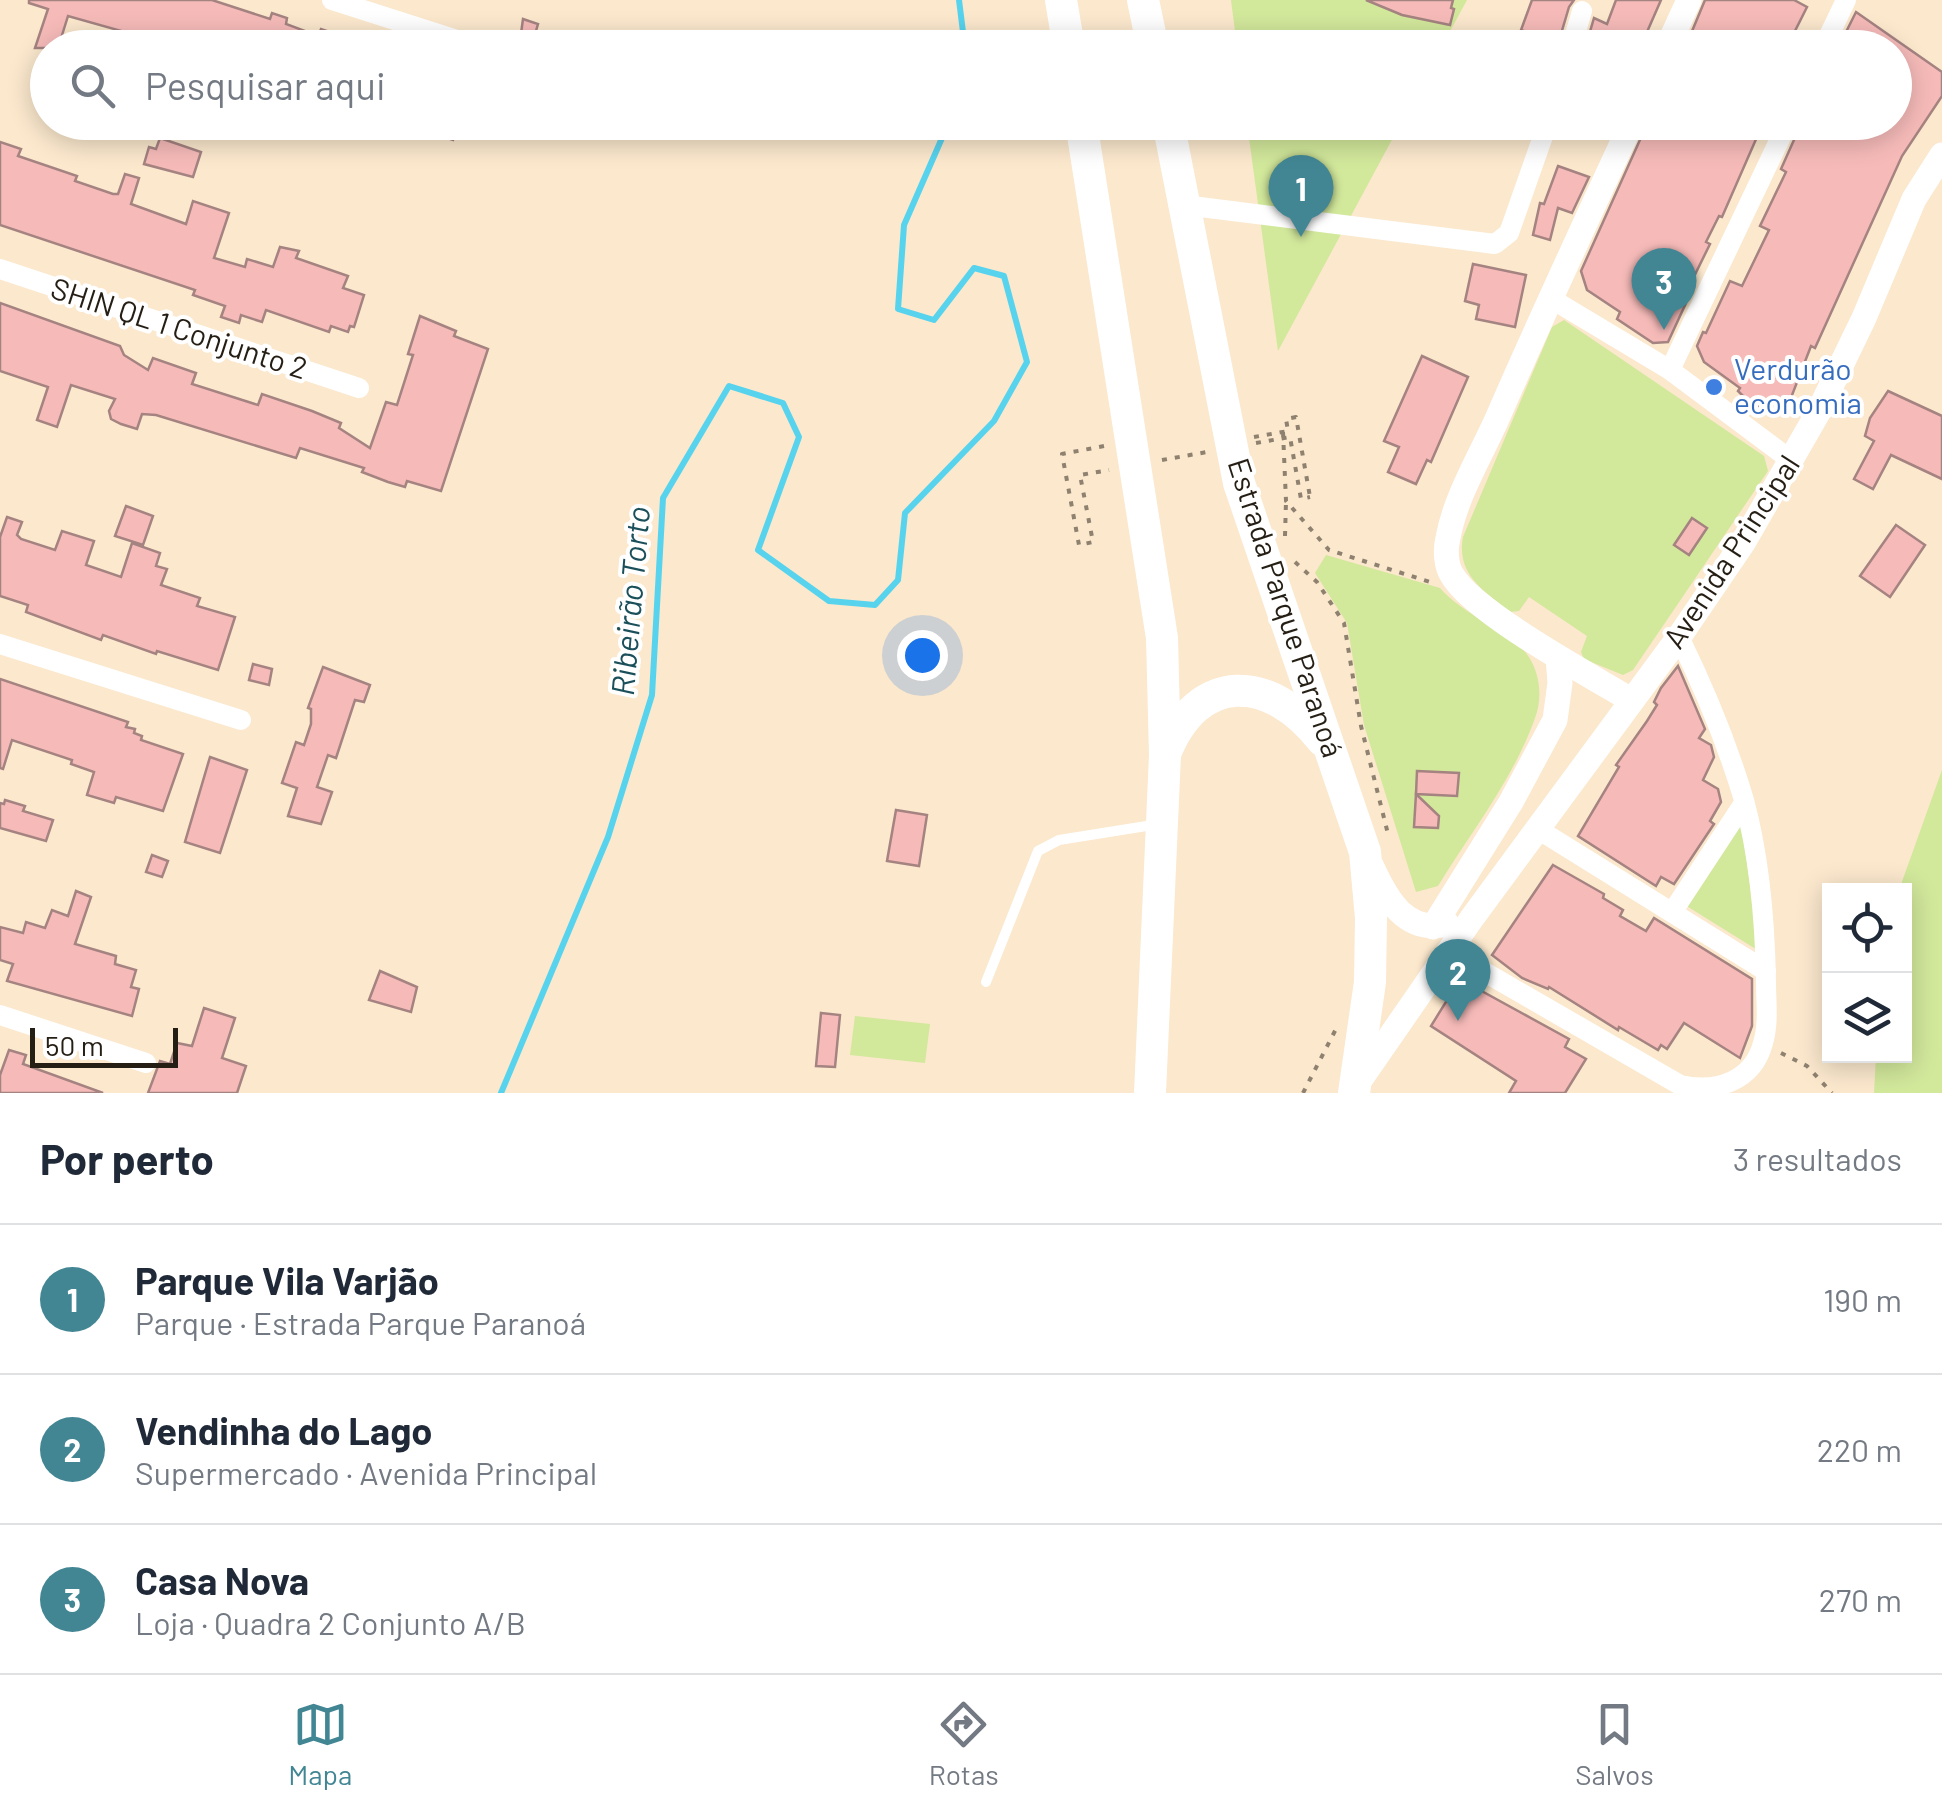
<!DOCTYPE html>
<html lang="pt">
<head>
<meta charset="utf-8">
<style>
  body { margin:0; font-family:Barlow,sans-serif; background:#f2f2f3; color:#1f2937 }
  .controls { position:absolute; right:30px; bottom:30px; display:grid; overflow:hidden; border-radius:0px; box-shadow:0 5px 25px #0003 }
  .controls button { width:90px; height:90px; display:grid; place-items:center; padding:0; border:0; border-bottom:2px solid #e0e1e3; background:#fff; color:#1f2937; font:50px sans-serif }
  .scale { position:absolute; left:30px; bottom:25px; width:148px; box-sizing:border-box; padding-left:10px; border:5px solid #251e14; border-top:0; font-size:28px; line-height:35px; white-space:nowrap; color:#251e14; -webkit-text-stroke:8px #fff; paint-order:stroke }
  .you { position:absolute; left:922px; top:655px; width:35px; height:35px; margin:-25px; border:8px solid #fff; border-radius:50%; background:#1a73e8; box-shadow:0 0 0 15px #1a73e833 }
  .badge { display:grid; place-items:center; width:65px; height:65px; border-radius:50%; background:#428694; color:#fff; font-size:32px; font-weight:700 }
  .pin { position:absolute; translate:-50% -82px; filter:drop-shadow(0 2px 5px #0008) }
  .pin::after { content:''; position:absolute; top:52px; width:35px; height:30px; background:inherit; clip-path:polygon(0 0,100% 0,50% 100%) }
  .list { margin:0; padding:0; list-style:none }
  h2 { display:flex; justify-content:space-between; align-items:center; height:130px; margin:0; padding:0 40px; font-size:42px }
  h2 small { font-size:32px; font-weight:400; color:#747a83 }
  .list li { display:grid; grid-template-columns:65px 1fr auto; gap:30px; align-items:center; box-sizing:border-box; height:150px; padding:0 40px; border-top:2px solid #e0e1e3 }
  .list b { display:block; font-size:38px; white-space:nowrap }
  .list p { margin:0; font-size:32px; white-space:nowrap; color:#747a83 }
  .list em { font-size:32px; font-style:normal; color:#747a83 }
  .icon { flex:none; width:55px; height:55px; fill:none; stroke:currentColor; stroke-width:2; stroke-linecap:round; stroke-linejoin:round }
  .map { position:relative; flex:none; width:1942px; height:1093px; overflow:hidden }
  .search { position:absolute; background:#fff; box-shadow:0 5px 25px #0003; left:30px; right:30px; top:30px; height:110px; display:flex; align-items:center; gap:25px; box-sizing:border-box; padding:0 35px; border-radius:55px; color:#747a83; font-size:38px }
  .sheet { height:580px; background:#fff }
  nav { display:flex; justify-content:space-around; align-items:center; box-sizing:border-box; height:140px; border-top:2px solid #e0e1e3; background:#fff; font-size:28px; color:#747a83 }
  nav a { display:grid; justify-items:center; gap:5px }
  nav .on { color:#428694 }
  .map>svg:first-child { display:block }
</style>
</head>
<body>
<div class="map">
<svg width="1942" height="1093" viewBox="0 0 1942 1093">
  <rect width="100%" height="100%" fill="#fbe8cd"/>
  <g fill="#d2e89b">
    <polygon points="1231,0 1467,0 1441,48 1237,47"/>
    <polygon points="1247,123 1401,123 1278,351"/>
    <path d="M1564,320L1764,456L1768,471L1633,670L1623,675L1584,659L1581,652L1587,636L1529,597L1519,611L1510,612C1484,591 1456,575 1463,537L1552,327Z"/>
    <path d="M1326,555L1440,588C1463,615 1508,630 1526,653C1540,671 1543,697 1535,718C1514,778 1471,832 1438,886L1416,892L1364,725L1347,623L1315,573Z"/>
    <polygon points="1942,770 1942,1093 1874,1093 1876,1056 1904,1056 1904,891 1899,890"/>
    <polygon points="1741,820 1759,951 1685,905"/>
    <polygon points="855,1016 930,1024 925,1063 850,1055"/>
  </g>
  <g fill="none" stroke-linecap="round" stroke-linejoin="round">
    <g stroke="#57d3ee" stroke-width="6">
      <polyline points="959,0 965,48"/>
      <polyline points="501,1093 608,837 652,695 663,498 729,386 783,403 799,437 758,550 829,601 875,605 898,580 905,513 994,421 1027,362 1004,276 974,268 934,320 898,309 904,225 949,122"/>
    </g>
  </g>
  <g fill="#f6bbb9" stroke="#a48381" stroke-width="2.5">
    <polygon points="29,0 212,0 270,19 272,13 287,18 286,24 318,36 321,29 368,45 368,48 139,48 122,40 125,32 68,16 58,48 35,48 48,9 29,3"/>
    <polygon points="1366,0 1453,0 1451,8 1454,9 1450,25 1402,15"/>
    <polygon points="1532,0 1574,0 1569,7 1558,44 1521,30"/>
    <polygon points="1616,0 1661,0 1640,48 1596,48 1600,39 1589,35 1594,18 1607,24"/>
    <polygon points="1705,0 1794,0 1807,7 1795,31 1806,36 1801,48 1685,48"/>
    <polygon points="1856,12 1942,72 1942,96 1902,156 1815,348 1811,346 1789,403 1786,402 1781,413 1775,414 1748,401 1738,391 1740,388 1704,362 1697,346 1703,332 1706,333 1730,281 1742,286 1769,230 1760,226 1786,172 1781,169 1802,122 1894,122 1894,48 1838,48"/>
    <polygon points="523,19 538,24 536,31 576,44 576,48 519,48"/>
    <polygon points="411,122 458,122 453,140 410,126"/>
    <polygon points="1648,122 1744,122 1760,130 1722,217 1719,216 1706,242 1710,244 1682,301 1686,303 1668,342 1653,343 1617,319 1620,312 1587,290 1581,271"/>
    <polygon points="160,138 201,152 193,177 144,164 149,147 156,149"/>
    <polygon points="0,142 21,149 18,156 77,176 75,181 113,194 118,194 125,174 139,178 131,204 186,224 193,201 229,213 214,258 245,267 247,259 273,267 280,247 299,251 296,258 348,276 343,288 364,295 354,327 350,326 348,332 331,326 329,332 266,310 262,322 241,315 239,323 221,317 225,306 193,295 195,290 0,225"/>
    <polygon points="1558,166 1589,177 1572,213 1558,208 1550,240 1533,235 1540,203 1544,204"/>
    <polygon points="1473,264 1526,275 1515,327 1476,319 1479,305 1465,301"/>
    <polygon points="0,303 120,346 124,355 148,370 153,358 196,373 192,384 258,405 262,394 312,411 341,423 339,428 370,448 386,402 397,405 413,355 408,354 420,316 456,331 454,336 488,349 441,491 407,481 405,487 388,482 362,472 364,468 300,448 296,458 156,415 142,414 137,429 121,424 111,419 109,411 115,399 71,385 57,427 37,420 48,387 0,371"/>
    <polygon points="1422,356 1468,377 1431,462 1427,460 1416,484 1388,472 1399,447 1384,441"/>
    <polygon points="1888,391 1942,416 1942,479 1891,455 1873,489 1854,479 1874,441 1865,436 1870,418"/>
    <polygon points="126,506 153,516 143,545 115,536"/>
    <polygon points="7,517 22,522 17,535 21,539 55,550 62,531 94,541 86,565 121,577 132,543 160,553 156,566 167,569 161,585 200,598 197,606 235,617 218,670 157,651 156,654 103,635 101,640 26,612 28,605 0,596 0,537"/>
    <polygon points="1692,518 1707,528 1689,555 1674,545"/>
    <polygon points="1896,525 1925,545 1890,597 1860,576"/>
    <polygon points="253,664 272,669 269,685 249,680"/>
    <polygon points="1678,666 1705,729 1699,738 1711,745 1714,757 1703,780 1718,789 1721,802 1710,821 1714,824 1674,884 1661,877 1656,886 1578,836 1619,767 1616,765 1647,721 1657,705 1654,702 1661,688"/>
    <polygon points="323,667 370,685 364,702 355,700 336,758 328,755 317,787 332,792 321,824 288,816 297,788 282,783 296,742 304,745 311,724 311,709 308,708"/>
    <polygon points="0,679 128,722 126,727 135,729 134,733 142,736 141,740 183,754 163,811 116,797 114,803 87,795 94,772 71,764 72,760 12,740 3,769 0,768"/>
    <polygon points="210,757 247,770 220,853 185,842"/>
    <polygon points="1417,771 1459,773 1457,796 1416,794"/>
    <polygon points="1416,794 1439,816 1438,828 1414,827"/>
    <polygon points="5,800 25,806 23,811 53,820 46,841 0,828 0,803 4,804"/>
    <polygon points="896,810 927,815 919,866 887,861"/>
    <polygon points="152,855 168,861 162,877 146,872"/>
    <polygon points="1553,865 1604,894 1603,898 1623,910 1620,916 1646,931 1654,918 1752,979 1752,1026 1740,1058 1684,1023 1667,1049 1661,1045 1658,1050 1619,1027 1618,1030 1549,987 1548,989 1522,978 1492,955"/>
    <polygon points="76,891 91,897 75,944 116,956 115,964 136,970 131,987 139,989 132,1016 7,981 13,964 0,960 0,927 23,933 26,922 45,928 52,910 68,916"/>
    <polygon points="380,971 417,987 411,1012 369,1000"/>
    <polygon points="1462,976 1479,987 1478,989 1569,1039 1565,1047 1586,1059 1565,1093 1509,1093 1516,1081 1431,1026"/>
    <polygon points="204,1008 235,1018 222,1058 246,1066 237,1093 148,1093 160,1061 170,1064 177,1043 192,1046"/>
    <polygon points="821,1013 840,1015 835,1067 816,1066"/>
    <polygon points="9,1050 26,1055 23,1064 103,1093 0,1093 0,1075"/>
  </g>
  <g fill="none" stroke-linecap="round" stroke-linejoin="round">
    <g stroke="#8e816f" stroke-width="4" stroke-dasharray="5 8" stroke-linecap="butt">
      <polyline points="1283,432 1286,501 1329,550 1430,582"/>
      <polyline points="1254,437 1288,431 1286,419 1296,417 1310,497"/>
      <polyline points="1256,443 1290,437 1301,499 1310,497"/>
      <polyline points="1104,446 1062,454 1079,545 1093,542 1080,475 1109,470"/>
      <polyline points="1162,460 1207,452"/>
      <polyline points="1285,536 1286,501"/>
      <polyline points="1295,562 1317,582 1344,623 1361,726 1388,834"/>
      <polyline points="1781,1053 1807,1066 1832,1093"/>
      <polyline points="1303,1093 1337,1027"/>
    </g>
    <polyline stroke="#fff" stroke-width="10" points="986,982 1038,851 1059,840 1159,824"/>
    <g stroke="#fff" stroke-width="20">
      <polyline points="332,0 479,47"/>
      <polyline points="1571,48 1582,11"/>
      <polyline points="1823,48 1846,0"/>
      <polyline points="1184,205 1495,244 1509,233 1548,122"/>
      <polyline points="0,269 359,388"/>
      <polyline points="1550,298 1670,370 1792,461"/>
      <polyline points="1670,370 1788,122"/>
      <polyline points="0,644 241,720"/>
      <polyline points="1536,828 1766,971"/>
      <polyline points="1673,911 1744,803"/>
      <path d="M1450,952L1680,1085C1717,1093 1753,1081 1763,1043C1769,1023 1766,1002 1766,982C1765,921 1760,859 1744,800C1727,743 1705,690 1679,637"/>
      <polyline points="0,1015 146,1063"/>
    </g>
    <g stroke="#fff" stroke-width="25">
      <polyline points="1667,48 1689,0"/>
      <path d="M1631,700C1591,676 1473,612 1452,575C1446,566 1445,550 1448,538C1455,498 1480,457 1497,419C1540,320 1586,221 1632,122"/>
      <path d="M1372,867C1387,900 1406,934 1447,924"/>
      <polyline points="1433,927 1511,802 1555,720 1560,683 1558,657"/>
      <polyline points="1358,1083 1472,918 1679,637 1743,543 1819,411 1864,318 1914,199 1942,155"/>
    </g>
    <g stroke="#fff" stroke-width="32">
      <polyline points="1061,0 1069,48"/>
      <polyline points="1143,0 1153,48"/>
      <polyline points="1081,122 1162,638 1165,755 1150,1093"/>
      <polyline points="1168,122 1239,483 1365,852 1371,918 1370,982 1354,1093"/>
      <path d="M1165,754C1198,670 1271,674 1322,740"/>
    </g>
  </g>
  <circle fill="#3f7fe0" stroke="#fff" stroke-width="4" cx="1714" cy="387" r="10"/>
  <g text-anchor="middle" stroke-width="8" stroke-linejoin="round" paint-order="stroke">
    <g font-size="30" fill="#251e14" stroke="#fff">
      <text transform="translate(179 329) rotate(18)" y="10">SHIN QL 1 Conjunto 2</text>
      <text transform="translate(1732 552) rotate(-57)" y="10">Avenida Principal</text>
      <text transform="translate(1285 608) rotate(72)" y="10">Estrada Parque Paranoá</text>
    </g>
    <g font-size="30" fill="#366cbe" stroke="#fff" text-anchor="start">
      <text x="1734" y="380">Verdurão<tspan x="1734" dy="34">economia</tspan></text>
    </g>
    <g font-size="32" font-style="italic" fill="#1b505b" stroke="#fff">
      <text transform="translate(631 601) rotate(-85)" y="11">Ribeirão Torto</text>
    </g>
  </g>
</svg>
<div class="controls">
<button><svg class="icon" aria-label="locate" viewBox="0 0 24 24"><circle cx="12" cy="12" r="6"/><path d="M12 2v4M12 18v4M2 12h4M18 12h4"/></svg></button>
<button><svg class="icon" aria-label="layers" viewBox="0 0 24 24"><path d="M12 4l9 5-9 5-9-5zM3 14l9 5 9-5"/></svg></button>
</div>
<div class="scale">50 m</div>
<div class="you"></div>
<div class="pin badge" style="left:1301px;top:237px">1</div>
<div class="pin badge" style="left:1458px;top:1021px">2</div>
<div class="pin badge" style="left:1664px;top:330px">3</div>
<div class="search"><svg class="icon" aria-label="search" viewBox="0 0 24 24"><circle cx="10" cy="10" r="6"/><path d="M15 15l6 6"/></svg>Pesquisar aqui</div>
</div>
<section class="sheet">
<h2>Por perto<small>3 resultados</small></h2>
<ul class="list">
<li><span class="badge">1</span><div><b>Parque Vila Varjão</b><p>Parque · Estrada Parque Paranoá</p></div><em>190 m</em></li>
<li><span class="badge">2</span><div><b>Vendinha do Lago</b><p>Supermercado · Avenida Principal</p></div><em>220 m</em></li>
<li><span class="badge">3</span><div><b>Casa Nova</b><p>Loja · Quadra 2 Conjunto A/B</p></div><em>270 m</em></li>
</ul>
</section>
<nav>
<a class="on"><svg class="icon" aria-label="map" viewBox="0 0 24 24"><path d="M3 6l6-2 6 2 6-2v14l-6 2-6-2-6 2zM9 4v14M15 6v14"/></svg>Mapa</a>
<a><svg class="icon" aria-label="directions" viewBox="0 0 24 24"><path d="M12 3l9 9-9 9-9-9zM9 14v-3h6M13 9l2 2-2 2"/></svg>Rotas</a>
<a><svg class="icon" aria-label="saved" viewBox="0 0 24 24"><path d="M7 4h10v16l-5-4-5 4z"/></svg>Salvos</a>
</nav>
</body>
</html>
